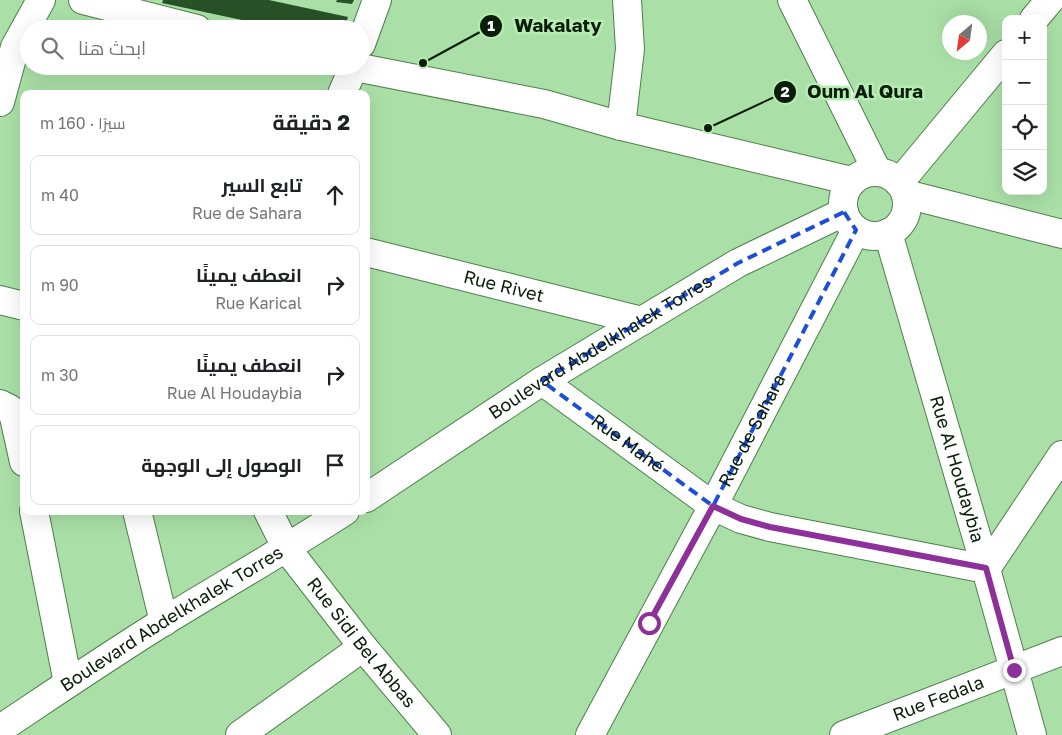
<!DOCTYPE html>
<html lang="ar">
<head>
<meta charset="utf-8">
<style>
  body { margin:0; font-family:"Golos Text",Cairo,sans-serif; background:#f6f6f6; color:#202124; direction:rtl }
  .controls { position:absolute; right:15px; top:15px; display:grid; overflow:hidden; border-radius:10px; box-shadow:0 5px 20px #0002 }
  .controls button { width:45px; height:45px; display:grid; place-items:center; padding:0; border:0; border-bottom:1px solid #e0e0e0; background:#fff; color:#202124; font:25px sans-serif }
  .compass { position:absolute; left:942px; top:15px; width:45px; height:45px; border-radius:50%; background:#fff; box-shadow:0 5px 20px #0002; rotate:209deg }
  .stop { position:absolute; width:15px; height:15px; margin:-11px; border:4px solid #8e3099; border-radius:50%; background:#fff }
  .stop.end { background:#8e3099; border-color:#fff; box-shadow:0 1px 5px #0008 }
  .list { margin:0; padding:0; list-style:none }
  h2 { display:flex; justify-content:space-between; align-items:center; height:65px; margin:0; padding:0 20px; font-size:21px }
  h2 small { font-size:16px; font-weight:400; color:#757577 }
  .list li { display:grid; grid-template-columns:32px 1fr auto; gap:15px; align-items:center; box-sizing:border-box; height:80px; margin:0 10px 10px; padding:0 10px; border:1px solid #e0e0e0; border-radius:10px }
  .list b { display:block; font-size:19px; white-space:nowrap }
  .list p { margin:0; font-size:16px; white-space:nowrap; color:#757577 }
  .list em { font-size:16px; font-style:normal; color:#757577 }
  .icon { flex:none; width:28px; height:28px; fill:none; stroke:currentColor; stroke-width:2; stroke-linecap:round; stroke-linejoin:round }
  .map { position:relative; flex:none; width:1062px; height:735px; overflow:hidden; direction:ltr }
  .search { position:absolute; background:#fff; box-shadow:0 5px 20px #0002; left:20px; top:20px; width:350px; height:55px; display:flex; align-items:center; gap:12px; box-sizing:border-box; padding:0 18px; border-radius:28px; color:#757577; font-size:19px }
  .panel { position:absolute; background:#fff; box-shadow:0 5px 20px #0002; left:20px; top:90px; width:350px; height:425px; border-radius:10px; direction:rtl }
  .map>svg:first-child { display:block }
</style>
</head>
<body>
<div class="map">
<svg width="1062" height="735" viewBox="0 0 1062 735">
  <rect width="100%" height="100%" fill="#aae0a7"/>
  <g fill="#285127">
    <polygon points="163,0 269,0 348,17 344,29 284,29 162,3"/>
    <polygon points="337,0 354,0 352,4 336,2"/>
  </g>
  <g fill="none" stroke-linecap="round" stroke-linejoin="round">
    <g stroke="#4d7f4b" stroke-width="30">
      <g id="minor">
        <polyline points="83,0 197,29"/>
        <polyline points="792,0 877,171"/>
        <polyline points="361,44 377,0"/>
        <polyline points="350,66 544,104 621,126 852,181"/>
        <polyline points="342,94 354,66"/>
        <polyline points="0,102 15,47 41,0"/>
        <polyline points="621,126 630,49 627,0"/>
        <polyline points="906,194 1062,234"/>
        <path id="s1" d="M888,233L986,569L1032,735"/>
        <path id="s2" d="M366,252L642,321"/>
        <polyline points="0,300 24,306"/>
        <path id="s3" d="M542,381L713,506L741,519L770,527L986,569L1062,455"/>
        <polyline points="0,404 10,409 14,417 24,462"/>
        <polyline points="34,511 68,683"/>
        <polyline points="137,511 164,622"/>
        <path id="s4" d="M268,511L287,549L363,647L437,735"/>
        <polyline points="240,735 363,647"/>
        <path id="s5" d="M590,735L713,506L856,230"/>
        <path id="s6" d="M844,735L1062,651"/>
      </g>
    </g>
    <g stroke="#4d7f4b" stroke-width="30">
      <g id="major">
        <polyline points="1034,19 1050,0"/>
        <circle cx="875" cy="204" r="32"/>
        <polyline points="899,183 1006,54"/>
        <path id="s7" d="M366,498L542,381L738,263L844,212"/>
        <path id="s8" d="M0,729C54,693 107,657 163,622C223,585 285,550 345,511"/>
      </g>
    </g>
    <use href="#minor" stroke="#fff" stroke-width="28"/>
    <use href="#major" stroke="#fff" stroke-width="28"/>
  </g>
  <g fill="none" stroke-linecap="round" stroke-linejoin="round">
    <polyline stroke="#8e3099" stroke-width="6" points="649,623 713,506 741,519 770,527 986,568 1014,670"/>
  </g>
  <path fill="none" stroke="#1d4ed8" stroke-width="4" stroke-dasharray="10 6" stroke-linejoin="round" d="M844,212L856,230L713,506L542,381L738,263Z"/>
  <g text-anchor="middle" stroke-width="5" stroke-linejoin="round" paint-order="stroke">
    <g font-size="18" fill="#091d08" stroke="#b7edb3">
      <text dy="6" stroke="none"><textPath href="#s2" startOffset="142">Rue Rivet</textPath></text>
      <text dy="6" stroke="none"><textPath href="#s7" startOffset="279">Boulevard Abdelkhalek Torres</textPath></text>
      <text dy="6" stroke="none"><textPath href="#s5" startOffset="345">Rue de Sahara</textPath></text>
      <text dy="6" stroke="none"><textPath href="#s3" startOffset="106">Rue Mahé</textPath></text>
      <text dy="6" stroke="none"><textPath href="#s1" startOffset="246">Rue Al Houdaybia</textPath></text>
      <text dy="6" stroke="none"><textPath href="#s8" startOffset="204">Boulevard Abdelkhalek Torres</textPath></text>
      <text dy="6" stroke="none"><textPath href="#s4" startOffset="162">Rue Sidi Bel Abbas</textPath></text>
      <text dy="6" stroke="none"><textPath href="#s6" startOffset="101">Rue Fedala</textPath></text>
    </g>
  </g>
  <path fill="none" stroke="#091d08" stroke-width="2" d="M423 63L491 26M708 128L785 92"/>
  <g fill="#091d08" stroke="#b7edb3" stroke-width="2">
    <circle cx="423" cy="63" r="5"/>
    <circle cx="708" cy="128" r="5"/>
    <circle cx="491" cy="26" r="12"/>
    <circle cx="785" cy="92" r="12"/>
  </g>
  <g font-size="15" text-anchor="middle" font-weight="bold" fill="#fff">
    <text x="491" y="31">1</text>
    <text x="785" y="97">2</text>
  </g>
  <g font-size="19" text-anchor="middle" font-weight="bold" fill="#091d08" stroke="#b7edb3" stroke-width="5" stroke-linejoin="round" paint-order="stroke">
    <text x="558" y="32">Wakalaty</text>
    <text x="865" y="98">Oum Al Qura</text>
  </g>
</svg>
<div class="controls">
<button>+</button>
<button>−</button>
<button><svg class="icon" aria-label="locate" viewBox="0 0 24 24"><circle cx="12" cy="12" r="6"/><path d="M12 2v4M12 18v4M2 12h4M18 12h4"/></svg></button>
<button><svg class="icon" aria-label="layers" viewBox="0 0 24 24"><path d="M12 4l9 5-9 5-9-5zM3 14l9 5 9-5"/></svg></button>
</div>
<svg class="compass" viewBox="-18 -18 36 36"><path d="M0-13l5 13h-10z" fill="#e53935"/><path d="M0 13l5-13h-10z" fill="#757577"/></svg>
<div class="stop" style="left:649px;top:623px"></div>
<div class="stop end" style="left:1014px;top:670px"></div>
<div class="search"><svg class="icon" aria-label="search" viewBox="0 0 24 24"><circle cx="10" cy="10" r="6"/><path d="M15 15l6 6"/></svg>ابحث هنا</div>
<section class="panel">
<h2>2 دقيقة<small>سيرًا · 160 m</small></h2>
<ul class="list">
<li><svg class="icon" aria-label="ahead" viewBox="0 0 24 24"><path d="M12 20V5M6 11l6-6 6 6"/></svg><div><b>تابع السير</b><p>Rue de Sahara</p></div><em>40 m</em></li>
<li><svg class="icon" aria-label="right" viewBox="0 0 24 24"><path d="M7 20v-9h11M14 6l5 5-5 5"/></svg><div><b>انعطف يمينًا</b><p>Rue Karical</p></div><em>90 m</em></li>
<li><svg class="icon" aria-label="right" viewBox="0 0 24 24"><path d="M7 20v-9h11M14 6l5 5-5 5"/></svg><div><b>انعطف يمينًا</b><p>Rue Al Houdaybia</p></div><em>30 m</em></li>
<li><svg class="icon" aria-label="arrive" viewBox="0 0 24 24"><path d="M6 21V4h12l-3 4 3 4H6"/></svg><div><b>الوصول إلى الوجهة</b></div></li>
</ul>
</section>
</div>
</body>
</html>
